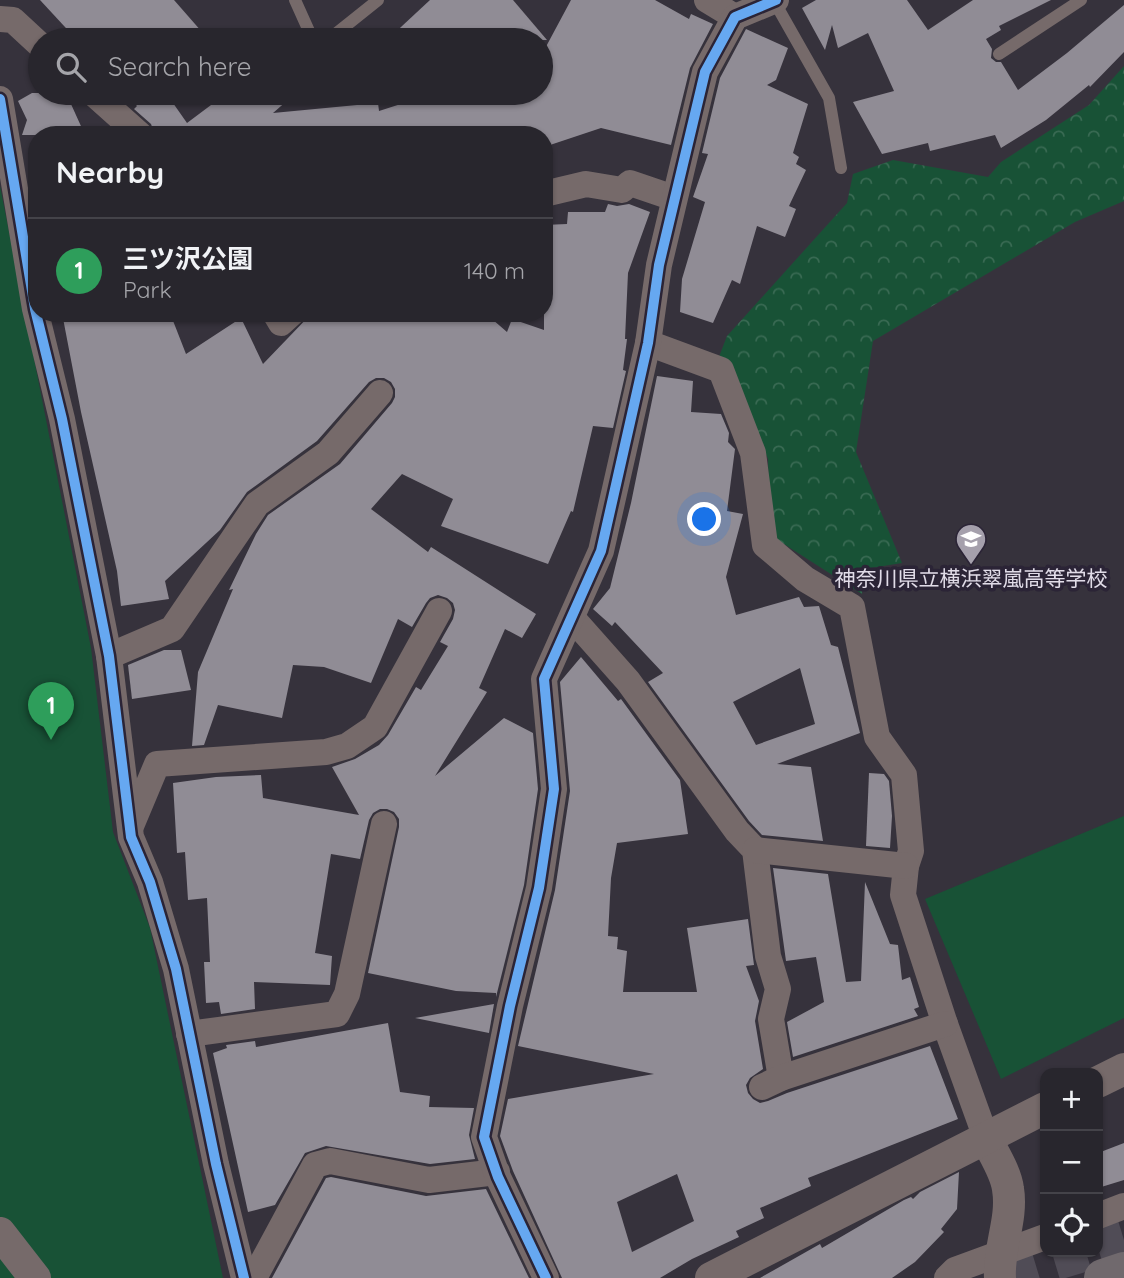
<!DOCTYPE html>
<html lang="en">
<head>
<meta charset="utf-8">
<style>
  body { margin:0; font-family:Quicksand,"Noto Sans JP",sans-serif; background:#343239; color:#f1f3f6 }
  .controls { position:absolute; right:21px; bottom:21px; display:grid; overflow:hidden; border-radius:14px; box-shadow:0 2px 5px #0004 }
  .controls button { width:63px; height:63px; display:grid; place-items:center; padding:0; border:0; border-bottom:2px solid #444349; background:#28262d; color:#f1f3f6; font:35px sans-serif }
  .you { position:absolute; left:705px; top:520px; width:24px; height:24px; margin:-18px; border:5px solid #fff; border-radius:50%; background:#1a73e8; box-shadow:0 0 0 10px #1a73e833 }
  .badge { display:grid; place-items:center; width:46px; height:46px; border-radius:50%; background:#a5a0ac; color:#fff; font-size:23px; font-weight:700 }
  .pin { position:absolute; translate:-50% -58px; filter:drop-shadow(0 2px 4px #0008) }
  .pin::after { content:''; position:absolute; top:37px; width:24px; height:21px; background:inherit; clip-path:polygon(0 0,100% 0,50% 100%) }
  .list { margin:0; padding:0; list-style:none }
  h2 { display:flex; justify-content:space-between; align-items:center; height:91px; margin:0; padding:0 28px; font-size:30px }
  h2 small { font-size:23px; font-weight:400; color:#a5a5aa }
  .list li { display:grid; grid-template-columns:46px 1fr auto; gap:21px; align-items:center; box-sizing:border-box; height:105px; padding:0 28px; border-top:2px solid #444349 }
  .list b { display:block; font-size:26px; white-space:nowrap }
  .list p { margin:0; font-size:23px; white-space:nowrap; color:#a5a5aa }
  .list em { font-size:23px; font-style:normal; color:#a5a5aa }
  .icon { flex:none; width:38px; height:38px; fill:none; stroke:currentColor; stroke-width:2; stroke-linecap:round; stroke-linejoin:round }
  .map { position:relative; flex:none; width:1124px; height:1278px; overflow:hidden }
  .search { position:absolute; background:#28262d; box-shadow:0 2px 5px #0004; left:28px; top:28px; width:525px; height:77px; display:flex; align-items:center; gap:18px; box-sizing:border-box; padding:0 24px; border-radius:38px; color:#a5a5aa; font-size:26px }
  .panel { position:absolute; background:#28262d; box-shadow:0 2px 5px #0004; left:28px; top:126px; width:525px; height:196px; border-radius:28px }
  .map>svg:first-child { display:block }
</style>
</head>
<body>
<div class="map">
<svg width="1124" height="1278" viewBox="0 0 1124 1278">
  <defs>
    <pattern id="forest-crowns" width="20" height="18" patternUnits="userSpaceOnUse" patternTransform="scale(1.75)"><rect width="20" height="18" fill="#185236"/><path d="M2 6a3 3 0 1 1 6 0M12 15a3 3 0 1 1 6 0" fill="none" stroke="#396a53"/></pattern>
  </defs>
  <rect width="100%" height="100%" fill="#36323c"/>
  <polygon fill="url(#forest-crowns)" points="1124,66 1124,201 1075,222 873,341 856,452 902,563 865,569 862,594 773,537 769,497 768,459 728,366 717,362 727,336 847,203 853,174 893,160 988,177 1001,162 1089,105"/>
  <g fill="#185236">
    <polygon points="0,186 91,648 113,832 150,928 223,1278 0,1278"/>
    <polygon points="1124,816 1124,1018 1001,1079 925,899"/>
  </g>
  <g fill="#908c95" fill-rule="evenodd">
    <polygon points="40,0 174,0 209,40 77,40"/>
    <polygon points="430,0 513,0 547,40 387,40"/>
    <polygon points="571,0 655,0 689,19 691,14 713,24 690,68 671,145 601,128 544,147 544,135 155,135 151,124 134,109 137,106 125,93 166,93 187,123 227,93 296,93 273,113 378,103 379,111 435,93 541,93 541,56"/>
    <polygon points="816,0 907,0 928,30 973,0 1051,0 999,26 1001,30 986,39 992,49 991,58 996,62 1001,62 1018,90 1067,53 1124,5 1124,52 1090,87 1089,85 1046,120 1001,148 995,135 930,151 928,143 882,154 853,102 894,91 868,33 838,48 832,25 825,50 802,8"/>
    <polygon points="746,29 788,48 776,80 767,85 808,104 793,153 799,157 796,164 806,170 789,206 796,209 785,237 757,226 740,284 732,280 713,323 680,312 682,279 705,202 693,197 708,154 702,153 720,78"/>
    <polygon points="32,93 66,93 85,135 22,135 27,120 18,101"/>
    <polygon points="608,204 617,206 629,204 650,212 628,273 625,339 627,339 623,370 626,371 613,428 593,426 573,512 571,511 548,564 441,526 453,499 402,474 371,509 428,552 431,547 536,614 522,638 505,629 479,688 487,692 435,776 504,718 533,733 538,789 524,885 496,997 496,993 456,991 368,973 399,827 399,819 394,812 387,809 380,809 373,813 369,820 360,859 331,854 315,953 332,956 330,985 254,982 255,1009 221,1014 219,1002 206,1003 204,962 210,962 207,898 188,900 185,852 177,853 173,783 216,777 261,775 263,798 359,815 332,767 355,759 379,745 388,735 416,687 421,690 448,646 440,642 453,619 455,610 453,603 447,598 438,595 430,598 426,603 412,627 398,619 371,683 324,667 293,665 282,718 218,705 204,745 192,746 198,672 233,589 229,590 256,534 268,515 340,464 392,403 395,397 395,389 391,382 384,378 376,378 369,382 317,441 247,492 220,530 165,581 169,599 121,606 117,571 81,412 62,313 170,313 186,354 241,318 263,364 312,313 485,313 507,332 512,319 544,330 544,225 567,224 568,212 605,212"/>
    <path d="M657,376L693,381L691,412L721,414L729,433L728,442L735,449L727,511L743,514L726,577L736,615L799,597L804,607L819,606L831,645L838,647L860,733L777,764L811,767L823,841L762,835L749,821L648,682L663,673L615,622L612,626L593,609L610,588L631,503ZM800,668L815,724L756,745L733,702Z"/>
    <polygon points="164,650 181,650 191,690 132,699 128,665"/>
    <path d="M581,657L618,701L621,699L680,780L688,834L617,843L611,878L608,936L618,937L617,949L627,951L623,992H697L687,928L748,919L754,965L746,966L759,1001L755,1021L763,1069L750,1078L746,1085L748,1093L753,1099L760,1103L768,1101L787,1093L930,1046L958,1119L808,1178L811,1186L760,1208L764,1218L736,1231L739,1237L692,1259L660,1278H562L513,1171L500,1136L508,1099L654,1074L518,1046L555,890L570,791L560,682ZM677,1174L694,1221L632,1252L617,1202Z"/>
    <polygon points="869,773 884,774 889,781 892,816 890,848 866,846"/>
    <polygon points="773,868 828,874 846,982 861,981 865,882 890,944 898,945 902,980 910,977 919,1007 914,1009 918,1016 793,1057 787,1022 824,1002 816,957 786,961"/>
    <polygon points="494,1004 489,1033 415,1018"/>
    <polygon points="388,1023 400,1092 430,1096 429,1107 474,1108 469,1135 475,1159 430,1164 326,1146 305,1153 275,1205 248,1212 213,1053 227,1048 226,1045 255,1041 256,1047"/>
    <polygon points="1124,1143 1124,1180 1098,1188 1098,1153"/>
    <polygon points="959,1172 957,1209 941,1229 944,1232 915,1262 892,1278 760,1278 820,1244 822,1248 904,1200 911,1197 913,1199 920,1192"/>
    <polygon points="331,1177 426,1196 486,1189 529,1278 272,1278 326,1178"/>
  </g>
  <g fill="none" stroke-linecap="round" stroke-linejoin="round">
    <g stroke="#504c56" stroke-width="38" stroke-dasharray="38 19" stroke-linecap="butt">
      <polyline points="1098,1248 1124,1240"/>
      <polyline points="1000,1278 1086,1252"/>
    </g>
    <g stroke="#766a6a" stroke-width="12">
      <polyline points="295,0 313,40"/>
      <polyline points="774,1 829,98 841,168"/>
      <polyline points="328,40 378,0"/>
      <polyline points="999,54 1081,0"/>
    </g>
    <g stroke="#766a6a" stroke-width="26">
      <polyline points="707,0 735,17"/>
      <polyline points="0,19 13,20 40,45"/>
      <polyline points="93,93 140,135"/>
      <polyline points="0,99 35,309 62,419 109,656 131,837 150,882 176,969 216,1164 244,1278"/>
      <polyline points="544,194 586,184 622,190 630,183 674,198"/>
      <polyline points="275,313 281,323 292,313"/>
      <polyline points="648,343 721,370 753,453 765,545 805,579 852,607 877,737 904,775 911,851 906,866 903,895 945,1024 986,1138"/>
      <polyline points="573,619 628,681 737,831 755,850 768,956 778,989 771,1019 781,1078"/>
      <polyline points="109,656 172,629 257,504 328,453 380,393"/>
      <polyline points="131,826 157,764 326,752 347,746 375,727 439,611"/>
      <polyline points="755,850 906,866"/>
      <polyline points="189,1034 337,1014 347,994 384,824"/>
      <polyline points="762,1087 781,1078 945,1024"/>
      <polyline points="1098,1216 1124,1206"/>
      <polyline points="254,1278 315,1165 330,1161 429,1180 497,1172"/>
      <polyline points="546,1278 498,1177 484,1137 510,1006 539,888 554,789 544,679 601,551 648,343 659,265 705,72 735,17 776,0"/>
      <polyline points="947,1278 955,1270 1045,1237"/>
    </g>
    <g stroke="#766a6a" stroke-width="32">
      <polyline points="1098,1082 1124,1069"/>
      <path d="M986,1138C993,1153 1006,1172 1008,1189C1013,1219 998,1248 1000,1278"/>
      <polyline points="0,1233 35,1278"/>
      <polyline points="711,1278 1045,1108"/>
    </g>
    <polyline stroke="#70696d" stroke-width="38" points="1103,1278 1124,1271"/>
    <g stroke="#2b2436" stroke-width="15">
      <g id="cycleway">
        <polyline points="0,99 35,309 62,419 109,656 131,837 150,882 176,969 216,1164 244,1278"/>
        <polyline points="546,1278 498,1177 484,1137 510,1006 539,888 554,789 544,679 601,551 648,343 659,265 705,72 735,17 776,0"/>
      </g>
    </g>
    <use href="#cycleway" stroke="#66a8f1" stroke-width="10"/>
  </g>
  <defs>
    <g id="school-pin" transform="scale(1.575)"><path d="M0 17L-7.5 6A9.5 9.5 0 1 1 7.5 6Z" fill="#a5a0ac" stroke="#2b2436"/><path d="M0-5L7-2L0 1L-7-2ZM-4 1L0 2.5L4 1V4Q0 6-4 4Z" fill="#fff"/></g>
  </defs>
  <g fill-rule="evenodd">
    <use href="#school-pin" x="971" y="539"/>
  </g>
  <g text-anchor="middle" stroke-width="7" stroke-linejoin="round" paint-order="stroke">
    <g font-size="21" fill="#e1dce8" stroke="#2b2436">
      <text x="971" y="586">神奈川県立横浜翠嵐高等学校</text>
    </g>
  </g>
</svg>
<div class="controls">
<button>+</button>
<button>−</button>
<button><svg class="icon" aria-label="locate" viewBox="0 0 24 24"><circle cx="12" cy="12" r="6"/><path d="M12 2v4M12 18v4M2 12h4M18 12h4"/></svg></button>
</div>
<div class="you"></div>
<div class="pin badge" style="left:51px;top:740px;background:#2e9e5b">1</div>
<div class="search"><svg class="icon" aria-label="search" viewBox="0 0 24 24"><circle cx="10" cy="10" r="6"/><path d="M15 15l6 6"/></svg>Search here</div>
<section class="panel">
<h2>Nearby<small></small></h2>
<ul class="list">
<li><span class="badge" style="background:#2e9e5b">1</span><div><b>三ツ沢公園</b><p>Park</p></div><em>140 m</em></li>
</ul>
</section>
</div>
</body>
</html>
